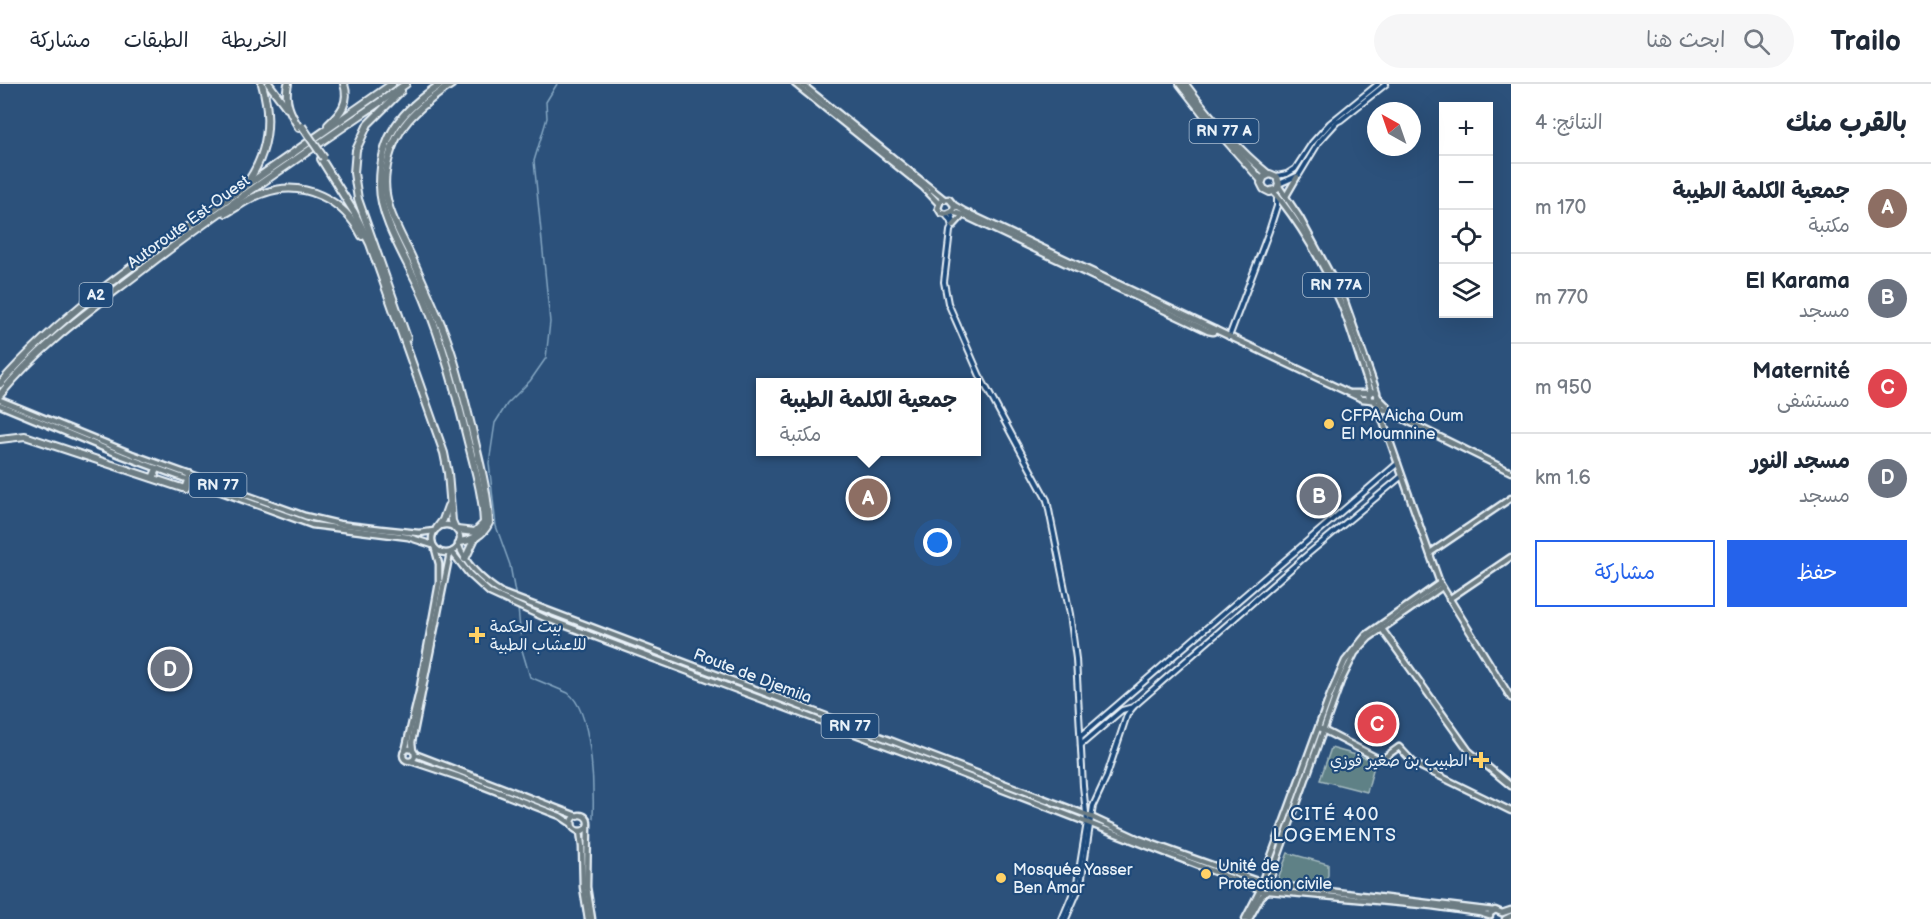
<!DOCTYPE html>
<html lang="ar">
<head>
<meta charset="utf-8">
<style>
  body { margin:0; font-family:"Balsamiq Sans","Playpen Sans Arabic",sans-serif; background:#f6f6f7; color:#1f2937; direction:rtl }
  .controls { position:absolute; right:18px; top:18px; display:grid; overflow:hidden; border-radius:0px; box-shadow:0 6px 24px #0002 }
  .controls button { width:54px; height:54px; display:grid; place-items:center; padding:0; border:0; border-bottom:2px solid #e0e1e3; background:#fff; color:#1f2937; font:30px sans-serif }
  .compass { position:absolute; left:1367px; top:18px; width:54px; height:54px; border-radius:50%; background:#fff; box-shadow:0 6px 24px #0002; rotate:320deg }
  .you { position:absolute; left:938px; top:459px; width:21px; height:21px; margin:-15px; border:4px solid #fff; border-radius:50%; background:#1a73e8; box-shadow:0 0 0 9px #1a73e833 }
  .badge { display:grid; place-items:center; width:39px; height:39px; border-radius:50%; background:#2563eb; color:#fff; font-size:20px; font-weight:700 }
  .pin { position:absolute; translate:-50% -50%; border:3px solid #fff; box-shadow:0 2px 6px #0006 }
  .popup { position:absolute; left:756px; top:294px; width:225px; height:78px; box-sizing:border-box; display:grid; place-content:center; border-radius:0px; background:#fff; filter:drop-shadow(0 2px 4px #0005); font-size:20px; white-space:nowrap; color:#747a83 }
  .popup b { font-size:22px; color:#1f2937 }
  .popup::after { content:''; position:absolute; left:50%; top:100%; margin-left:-12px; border:12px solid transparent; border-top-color:#fff }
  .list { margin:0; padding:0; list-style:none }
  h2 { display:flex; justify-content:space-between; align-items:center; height:78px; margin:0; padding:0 24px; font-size:26px }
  h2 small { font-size:20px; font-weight:400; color:#747a83 }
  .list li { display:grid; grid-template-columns:39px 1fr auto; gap:18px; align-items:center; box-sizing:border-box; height:90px; padding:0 24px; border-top:2px solid #e0e1e3 }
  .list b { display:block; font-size:22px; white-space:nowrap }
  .list p { margin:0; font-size:20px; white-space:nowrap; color:#747a83 }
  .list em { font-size:20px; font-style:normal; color:#747a83 }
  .actions { display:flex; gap:12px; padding:18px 24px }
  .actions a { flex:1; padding:14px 0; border:2px solid #2563eb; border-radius:0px; text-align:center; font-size:21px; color:#2563eb }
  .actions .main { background:#2563eb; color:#fff }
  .icon { flex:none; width:33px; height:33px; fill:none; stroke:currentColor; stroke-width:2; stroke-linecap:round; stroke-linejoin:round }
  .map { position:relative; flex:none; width:1511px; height:835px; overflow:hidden; direction:ltr }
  header { display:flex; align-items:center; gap:36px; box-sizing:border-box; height:84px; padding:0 30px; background:#fff; border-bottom:2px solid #e0e1e3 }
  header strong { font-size:28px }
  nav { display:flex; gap:33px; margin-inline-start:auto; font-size:21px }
  .search { width:420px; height:54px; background:#f6f6f7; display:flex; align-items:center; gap:15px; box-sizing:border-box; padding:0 21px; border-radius:33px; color:#747a83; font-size:22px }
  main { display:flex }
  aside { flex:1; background:#fff }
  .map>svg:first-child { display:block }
</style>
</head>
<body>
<header>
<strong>Trailo</strong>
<div class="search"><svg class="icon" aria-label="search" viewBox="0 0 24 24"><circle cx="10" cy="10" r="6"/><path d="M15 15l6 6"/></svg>ابحث هنا</div>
<nav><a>الخريطة</a><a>الطبقات</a><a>مشاركة</a></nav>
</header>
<main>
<aside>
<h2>بالقرب منك<small>النتائج: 4</small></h2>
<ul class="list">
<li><span class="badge" style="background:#8d6e63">A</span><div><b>جمعية الكلمة الطيبة</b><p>مكتبة</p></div><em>170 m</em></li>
<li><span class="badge" style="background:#6b7280">B</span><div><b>El Karama</b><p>مسجد</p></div><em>770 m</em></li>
<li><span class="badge" style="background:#e0444e">C</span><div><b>Maternité</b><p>مستشفى</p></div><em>950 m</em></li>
<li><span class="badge" style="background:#6b7280">D</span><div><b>مسجد النور</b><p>مسجد</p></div><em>1.6 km</em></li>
</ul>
<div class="actions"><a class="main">حفظ</a><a>مشاركة</a></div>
</aside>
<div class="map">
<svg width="1511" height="835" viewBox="0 0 1511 835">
  <rect width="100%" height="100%" fill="#2c517b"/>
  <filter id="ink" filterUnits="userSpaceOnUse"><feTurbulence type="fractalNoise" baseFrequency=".0167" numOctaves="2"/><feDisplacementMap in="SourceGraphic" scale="12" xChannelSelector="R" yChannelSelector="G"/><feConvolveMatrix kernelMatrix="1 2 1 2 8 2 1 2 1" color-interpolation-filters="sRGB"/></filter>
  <g filter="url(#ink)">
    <g fill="#5e8186" stroke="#a3b9bf" stroke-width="1.5">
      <polygon points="1331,664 1370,675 1374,682 1367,708 1320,696"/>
      <polygon points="1288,769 1328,780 1328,791 1321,805 1284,801 1277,797"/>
    </g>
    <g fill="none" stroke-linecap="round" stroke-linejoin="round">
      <g stroke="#84a6c2" stroke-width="1.5">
        <polyline points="517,520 510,481 496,442 489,379 495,339 507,320 530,297 546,274 550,238 534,77 547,34 546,18 557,0"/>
        <path d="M518,524L522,566L530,593L568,609C593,627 594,705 593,734"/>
      </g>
      <g stroke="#e8f1f8" stroke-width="8">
        <g id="minor">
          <polyline points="1277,92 1287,90 1295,85 1312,59 1330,39 1378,0"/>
          <polyline points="1279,100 1299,91 1319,58 1337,38 1341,36 1386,0"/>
          <polyline points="951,129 954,137 950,147 944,198 948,219 980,292 1047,416 1070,530 1076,575 1083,702 1087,738 1077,799 1062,835"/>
          <polyline points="945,130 950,136 952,142"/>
          <polyline points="1229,253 1269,147 1277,122 1277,112"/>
          <polyline points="1081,652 1398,379"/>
          <polyline points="1081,661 1122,626 1133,623"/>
          <polyline points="1066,835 1081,800 1093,722 1106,694 1127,631 1133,623 1308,470 1402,392"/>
        </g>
      </g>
      <g stroke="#e8f1f8" stroke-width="9">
        <g id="major">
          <polyline points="795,0 923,103 939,120"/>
          <polyline points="802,0 944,115"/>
          <polyline points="1278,101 1300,134 1344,215 1377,308"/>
          <path d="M1272,106C1299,137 1324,181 1341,220C1353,249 1360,279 1371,308"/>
          <polyline points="1286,112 1297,93"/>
          <polyline points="954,121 953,127 947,130 941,129 938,124 941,116 949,115 954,121 964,127 1362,315 1371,316"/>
          <polyline points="952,128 963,131 1208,247 1213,248 1216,246"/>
          <polyline points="953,142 963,131"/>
          <circle cx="1373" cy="312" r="4.5"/>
          <polyline points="1351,309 1370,309"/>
          <polyline points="1378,313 1388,323 1389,328"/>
          <polyline points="1380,315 1380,329 1440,499 1511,614"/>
          <polyline points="0,316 132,370 305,432 339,440 381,445 419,449 434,447"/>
          <polyline points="1373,316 1381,324 1511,388"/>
          <polyline points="0,321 123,372 312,441 408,453 433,461"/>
          <circle cx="446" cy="455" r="14"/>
          <path d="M458,460C466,482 483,497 502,509L1087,731L1139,755L1260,798"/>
          <polyline points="452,468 469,490 490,509 545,534 946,684 1259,805"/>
          <polyline points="1430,469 1511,414"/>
          <polyline points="1449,515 1511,473"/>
          <polyline points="1382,545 1469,667 1511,702"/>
          <polyline points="1321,645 1381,676 1399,663 1415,680 1511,727"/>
          <circle cx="409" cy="671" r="6"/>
          <polyline points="405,667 419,608 439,499 439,480 435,465"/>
          <polyline points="413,667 412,658 450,469"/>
          <polyline points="415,670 577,732"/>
          <polyline points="411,677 459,693 560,732 572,740"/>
          <circle cx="580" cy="739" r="8"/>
          <polyline points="588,741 587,803 592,835"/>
          <polyline points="580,747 582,763 583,803 588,835"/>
          <circle cx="1265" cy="802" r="6"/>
          <polyline points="1262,797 1330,611 1345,577 1366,551 1440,499"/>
          <polyline points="1269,798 1341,597 1355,569 1369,554 1442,503"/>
          <polyline points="1270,800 1494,827"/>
          <polyline points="1269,807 1432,822 1480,829 1490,832"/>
          <polyline points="1491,829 1495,826 1502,829 1511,826"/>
          <polyline points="1245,835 1260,806"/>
          <polyline points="1249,835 1261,813 1266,808"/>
          <polyline points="1505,835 1511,832"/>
        </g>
      </g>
      <g stroke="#e8f1f8" stroke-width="10">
        <g id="highway">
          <polyline points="269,0 287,24"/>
          <path d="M288,0C284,17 290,29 299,44"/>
          <path d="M441,0C402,26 380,51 380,100C379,136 410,181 424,214C443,260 455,306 467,354C474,382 483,411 484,439L475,448L457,446"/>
          <path d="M452,0C418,23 392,44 386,88C381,119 399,146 412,174C422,196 432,218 441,240C455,274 463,310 472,345C479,376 488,407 489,439C483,452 472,456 460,458"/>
          <polyline points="1180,0 1208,36 1262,97"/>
          <path d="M1185,0C1209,32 1237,65 1268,90"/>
          <polyline points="401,7 368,40 356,66 354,89 358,115 407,254"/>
          <path d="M328,41C341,29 350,18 344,0"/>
          <polyline points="321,75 354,128 370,160 444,369 448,389 452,437 455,444"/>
          <polygon points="1270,90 1277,93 1279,100 1277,105 1270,108 1264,105 1261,99 1264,93"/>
          <path d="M247,99C268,69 272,35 262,0"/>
          <path d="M226,129C239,122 250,113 264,109C304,95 344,116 362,152"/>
          <path d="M0,300C57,234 131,182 202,133C265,88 329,44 392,0"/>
          <path d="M0,311C38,263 89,227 137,190C223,123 315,63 406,0"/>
          <polyline points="0,355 25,352 185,405 190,391"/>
          <polyline points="153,394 157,385"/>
          <polyline points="437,444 443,436 448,422"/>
          <polyline points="465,475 475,454"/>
        </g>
      </g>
      <use href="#minor" stroke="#1f4a7a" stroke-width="4"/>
      <use href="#major" stroke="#6d7d84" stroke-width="4.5"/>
      <use href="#highway" stroke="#6d7d84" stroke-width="6"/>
      <g stroke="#e8f1f8" stroke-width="10" stroke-linecap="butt">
        <polyline id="highway-bridge" points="302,42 324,74"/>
      </g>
      <use href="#highway-bridge" stroke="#6d7d84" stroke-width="6"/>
    </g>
  </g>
  <g fill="#ffd166" stroke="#1f4a7a" stroke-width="2">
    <circle cx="1329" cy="340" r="6"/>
    <path d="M474 542h6v6h6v6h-6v6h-6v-6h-6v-6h6z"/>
    <path d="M1478 667h6v6h6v6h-6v6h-6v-6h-6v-6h6z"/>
    <circle cx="1206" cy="790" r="6"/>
    <circle cx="1001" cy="794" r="6"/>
  </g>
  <g text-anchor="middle" stroke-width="4.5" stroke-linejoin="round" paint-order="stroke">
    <g fill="#1f4a7a" stroke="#acbfd2" stroke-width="1.5">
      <rect x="1189.5" y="35" width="69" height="24" rx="4.5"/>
      <rect x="1303" y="189" width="66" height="24" rx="4.5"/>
      <rect x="79.5" y="199" width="33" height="24" rx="4.5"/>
      <rect x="189.5" y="389" width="57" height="24" rx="4.5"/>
      <rect x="821.5" y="630" width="57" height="24" rx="4.5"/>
    </g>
    <g font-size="15" font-weight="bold" fill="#e8f1f8">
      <text x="1224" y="52">RN 77 A</text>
      <text x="1336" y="206">RN 77A</text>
      <text x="96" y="216">A2</text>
      <text x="218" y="406">RN 77</text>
      <text x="850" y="647">RN 77</text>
    </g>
    <g font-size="16" fill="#e8f1f8" stroke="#1f4a7a">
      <text transform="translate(188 137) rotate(-36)" y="6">Autoroute Est-Ouest</text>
      <text transform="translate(753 591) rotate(21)" y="6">Route de Djemila</text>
    </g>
    <g font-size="16" fill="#e8f1f8" stroke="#1f4a7a" text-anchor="start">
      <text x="1341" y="337">CFPA Aicha Oum<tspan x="1341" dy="18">El Moumnine</tspan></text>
      <text x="490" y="548">بيت الحكمة<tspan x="490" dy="18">للاعشاب الطبية</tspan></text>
      <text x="1468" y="682" text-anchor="end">الطبيب بن صغير فوزي</text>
      <text x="1218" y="787">Unité de<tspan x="1218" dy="18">Protection civile</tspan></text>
      <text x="1013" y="791">Mosquée Yasser<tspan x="1013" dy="18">Ben Amar</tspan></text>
    </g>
    <g font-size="18" letter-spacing="1.5" fill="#e8f1f8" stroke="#1f4a7a">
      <text x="1335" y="736">CITÉ 400<tspan x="1335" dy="21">LOGEMENTS</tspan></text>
    </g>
  </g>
</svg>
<div class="controls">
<button>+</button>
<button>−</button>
<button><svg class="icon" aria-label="locate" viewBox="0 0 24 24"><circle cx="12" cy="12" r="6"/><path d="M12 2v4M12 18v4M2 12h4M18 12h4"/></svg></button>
<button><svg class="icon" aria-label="layers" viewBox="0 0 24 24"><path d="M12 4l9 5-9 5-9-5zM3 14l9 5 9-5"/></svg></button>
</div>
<svg class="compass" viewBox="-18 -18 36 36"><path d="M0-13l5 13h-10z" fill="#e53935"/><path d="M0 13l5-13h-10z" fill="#747a83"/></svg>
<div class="you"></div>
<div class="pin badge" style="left:868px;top:414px;background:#8d6e63">A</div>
<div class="popup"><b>جمعية الكلمة الطيبة</b>مكتبة</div>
<div class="pin badge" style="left:1319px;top:412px;background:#6b7280">B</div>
<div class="pin badge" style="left:1377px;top:640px;background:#e0444e">C</div>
<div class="pin badge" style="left:170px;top:585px;background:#6b7280">D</div>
</div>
</main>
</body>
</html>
